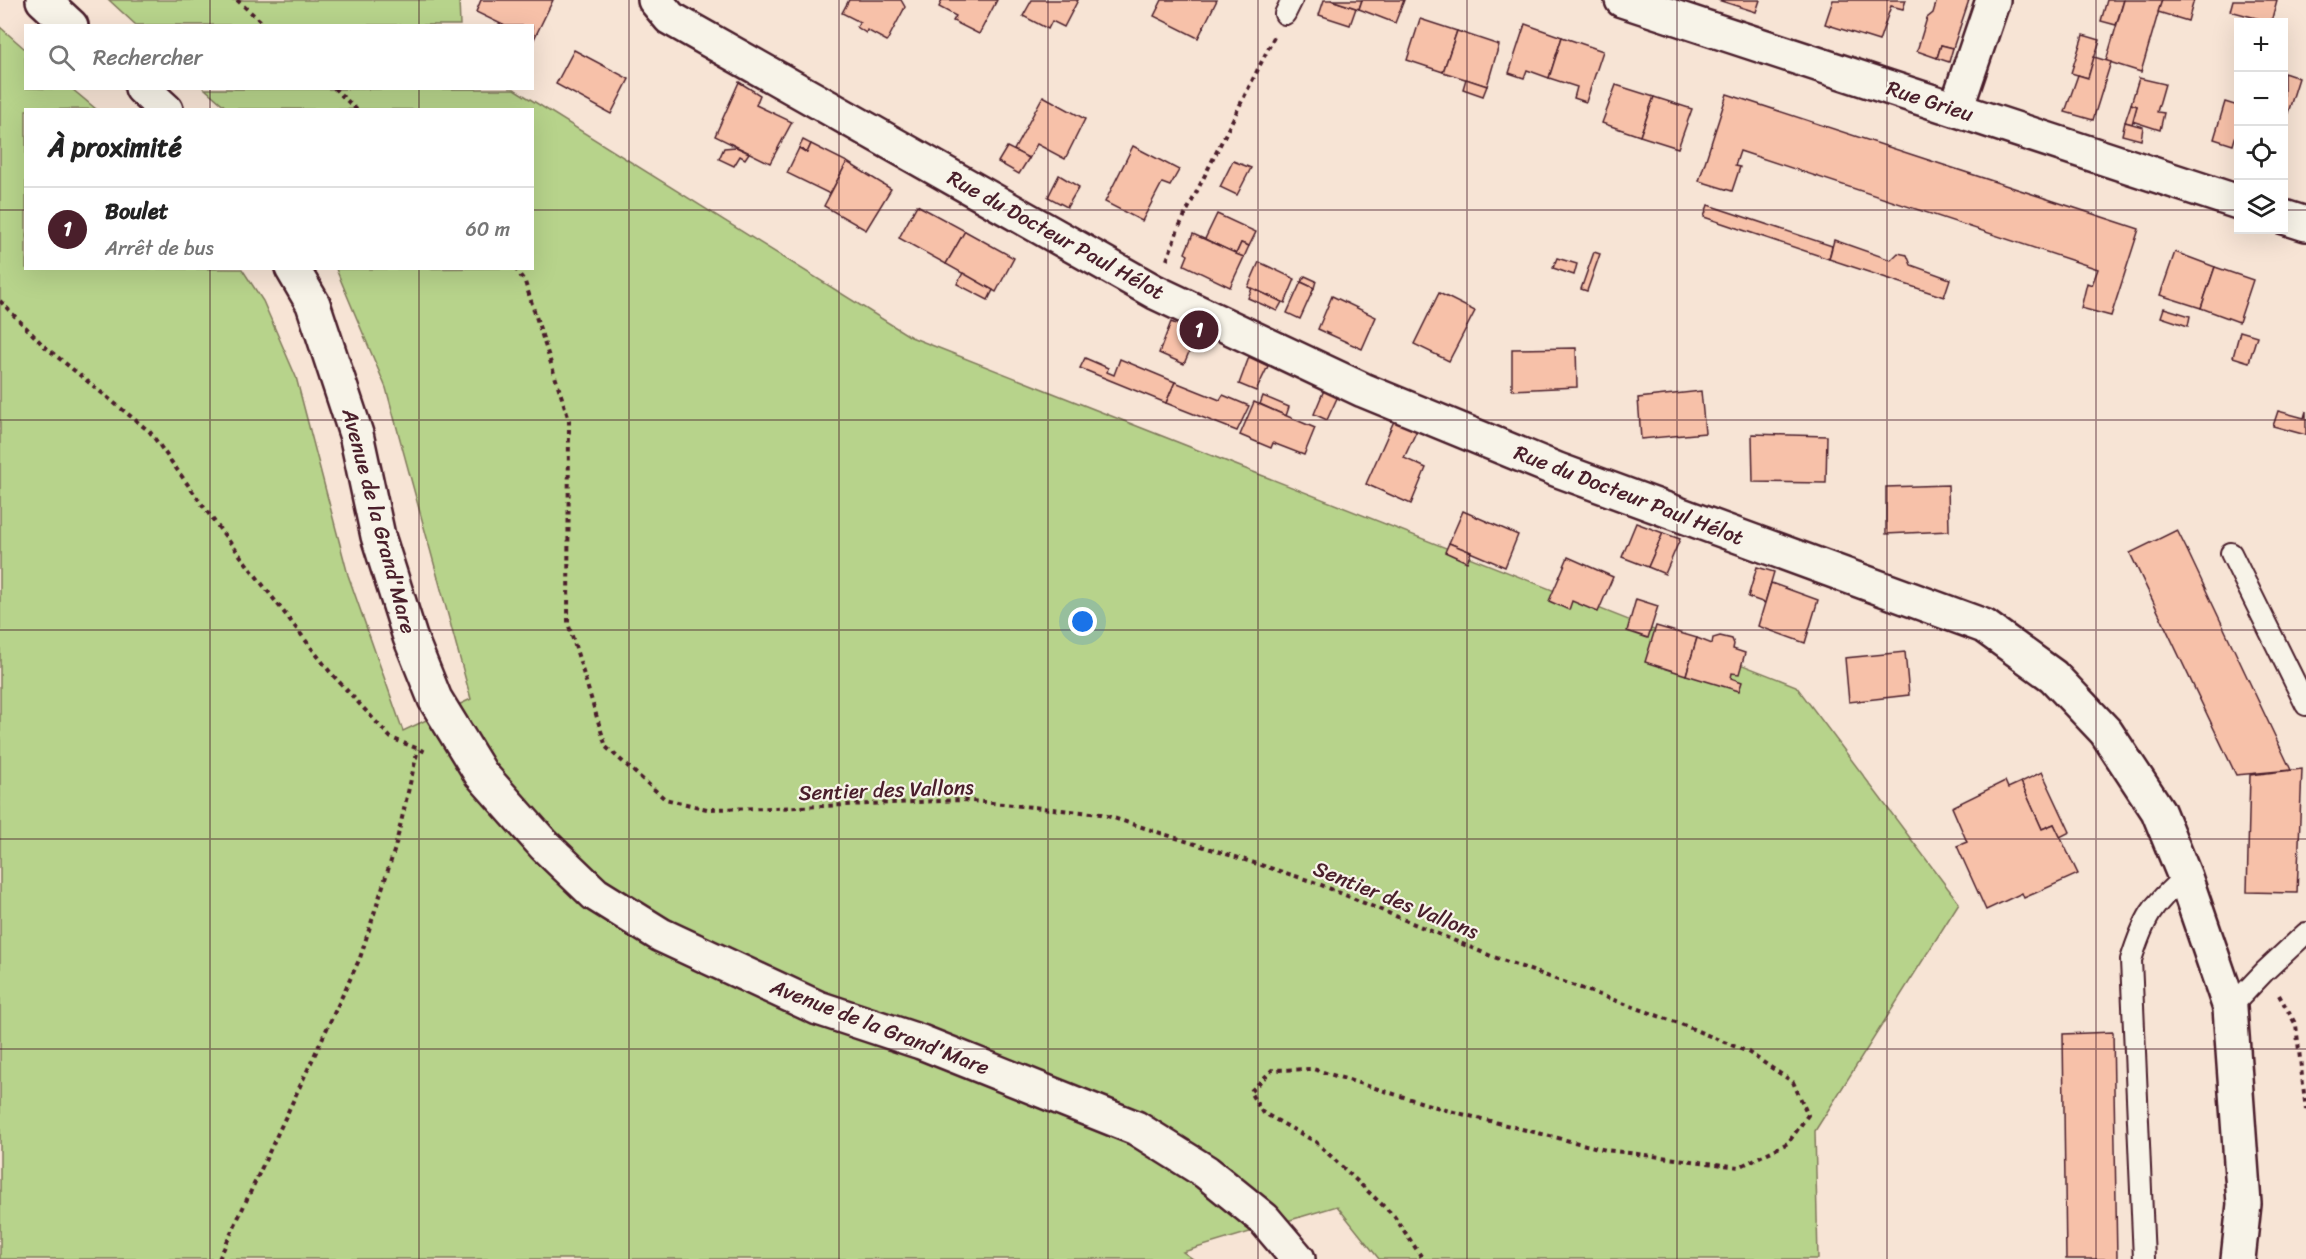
<!DOCTYPE html>
<html lang="fr">
<head>
<meta charset="utf-8">
<style>
  body { margin:0; font-family:Sriracha,sans-serif; background:#f6f6f6; color:#222 }
  .controls { position:absolute; right:18px; top:18px; display:grid; overflow:hidden; border-radius:0px; box-shadow:0 6px 24px #0002 }
  .controls button { width:54px; height:54px; display:grid; place-items:center; padding:0; border:0; border-bottom:2px solid #e0e0e0; background:#fff; color:#222; font:30px sans-serif }
  .you { position:absolute; left:1083px; top:622px; width:21px; height:21px; margin:-15px; border:4px solid #fff; border-radius:50%; background:#1a73e8; box-shadow:0 0 0 9px #1a73e833 }
  .badge { display:grid; place-items:center; width:39px; height:39px; border-radius:50%; background:#4a1f2b; color:#fff; font-size:20px; font-weight:700 }
  .pin { position:absolute; translate:-50% -50%; border:3px solid #fff; box-shadow:0 2px 6px #0006 }
  .list { margin:0; padding:0; list-style:none }
  h2 { display:flex; justify-content:space-between; align-items:center; height:78px; margin:0; padding:0 24px; font-size:26px }
  h2 small { font-size:20px; font-weight:400; color:#767676 }
  .list li { display:grid; grid-template-columns:39px 1fr auto; gap:18px; align-items:center; box-sizing:border-box; height:84px; padding:0 24px; border-top:2px solid #e0e0e0 }
  .list b { display:block; font-size:22px; white-space:nowrap }
  .list p { margin:0; font-size:20px; white-space:nowrap; color:#767676 }
  .list em { font-size:20px; font-style:normal; color:#767676 }
  .icon { flex:none; width:33px; height:33px; fill:none; stroke:currentColor; stroke-width:2; stroke-linecap:round; stroke-linejoin:round }
  .map { position:relative; flex:none; width:2306px; height:1259px; overflow:hidden }
  .search { position:absolute; background:#fff; box-shadow:0 6px 24px #0002; left:24px; top:24px; width:510px; height:66px; display:flex; align-items:center; gap:15px; box-sizing:border-box; padding:0 21px; border-radius:0px; color:#767676; font-size:22px }
  .panel { position:absolute; background:#fff; box-shadow:0 6px 24px #0002; left:24px; top:108px; width:510px; height:162px; border-radius:0px }
  .map>svg:first-child { display:block }
</style>
</head>
<body>
<div class="map">
<svg width="2306" height="1259" viewBox="0 0 2306 1259">
  <rect width="100%" height="100%" fill="#f7e4d5"/>
  <filter id="ink" filterUnits="userSpaceOnUse"><feTurbulence type="fractalNoise" baseFrequency=".0167" numOctaves="2"/><feDisplacementMap in="SourceGraphic" scale="12" xChannelSelector="R" yChannelSelector="G"/><feConvolveMatrix kernelMatrix="1 2 1 2 8 2 1 2 1" color-interpolation-filters="sRGB"/></filter>
  <g filter="url(#ink)">
    <g fill="#b7d38b" stroke="#80795b" stroke-width="1.5">
      <polygon points="109,0 459,0 460,25 136,25"/>
      <polygon points="0,27 25,49 26,88 72,89 96,109 26,110 26,268 242,269 263,301 296,377 348,575 403,731 471,699 386,388 336,269 532,268 532,110 228,109 205,89 514,89 911,337 1796,686 1959,903 1815,1131 1818,1259 1379,1259 1337,1206 1183,1252 1193,1259 0,1259"/>
    </g>
    <g fill="#f7c1a9" stroke="#4a1f2b" stroke-width="1.5">
      <polygon points="481,0 553,0 534,39 532,26 505,26 476,12"/>
      <polygon points="849,0 901,0 905,7 887,41 867,30 866,33 857,27 860,22 842,13"/>
      <polygon points="942,0 997,0 979,34 953,21 956,16 939,7"/>
      <polygon points="1032,0 1078,0 1064,27 1052,21 1048,29 1023,16"/>
      <polygon points="1162,0 1217,0 1198,38 1154,16"/>
      <polygon points="1324,0 1331,0 1356,8 1350,25 1319,15"/>
      <polygon points="1331,0 1362,0 1359,9"/>
      <polygon points="1362,0 1404,0 1395,23 1359,9"/>
      <polygon points="1718,0 1760,0 1756,12"/>
      <polygon points="1833,0 1906,0 1903,9 1891,6 1879,41 1825,24"/>
      <polygon points="1937,0 1969,0 1953,48 1941,45 1937,58 1917,51 1927,18 1933,13"/>
      <polygon points="2107,0 2124,0 2116,25 2101,21"/>
      <polygon points="2124,0 2162,0 2141,72 2106,61"/>
      <polygon points="2162,0 2194,0 2188,21 2158,12"/>
      <polygon points="2233,0 2277,0 2271,22 2230,11"/>
      <polygon points="1420,19 1457,31 1443,72 1407,60"/>
      <polygon points="1525,24 1562,37 1549,78 1527,70 1524,78 1509,73"/>
      <polygon points="1457,31 1499,45 1487,86 1443,72"/>
      <polygon points="2083,35 2100,40 2088,78 2071,73"/>
      <polygon points="1562,37 1603,51 1586,102 1574,98 1577,87 1549,78"/>
      <polygon points="1941,45 1953,48 1949,62 1937,58"/>
      <polygon points="574,50 629,79 611,114 556,84"/>
      <polygon points="2094,57 2111,62 2093,120 2065,112 2078,75 2088,78"/>
      <polygon points="2284,73 2299,78 2287,116 2284,115"/>
      <polygon points="2139,78 2165,84 2157,112 2164,113 2160,130 2132,121 2137,106 2131,104"/>
      <polygon points="1466,79 1487,86 1483,96 1463,89"/>
      <polygon points="739,82 760,95 756,105 792,122 770,163 715,136"/>
      <polygon points="1616,85 1654,97 1640,136 1602,123"/>
      <polygon points="1727,94 2139,229 2111,316 2081,308 2087,283 2092,285 2098,269 1740,151 1735,166 1740,167 1732,191 1699,181"/>
      <polygon points="1043,96 1085,119 1065,159 1037,144 1029,159 1014,150"/>
      <polygon points="1654,97 1692,109 1678,148 1640,136"/>
      <polygon points="2225,102 2238,106 2238,128 2233,145 2214,139"/>
      <polygon points="2131,104 2137,106 2132,124 2125,122"/>
      <polygon points="2125,122 2143,127 2141,140 2122,135"/>
      <polygon points="803,140 811,144 807,153 799,148"/>
      <polygon points="811,144 847,162 830,194 787,173 799,148 807,153"/>
      <polygon points="1133,146 1179,170 1170,186 1162,183 1142,221 1105,202"/>
      <polygon points="736,147 749,153 745,159 740,156 734,166 719,159 724,148"/>
      <polygon points="1007,147 1029,158 1019,174 998,162"/>
      <polygon points="1233,161 1251,168 1237,195 1220,187"/>
      <polygon points="847,162 891,189 866,230 824,206"/>
      <polygon points="1059,175 1079,187 1067,207 1048,197"/>
      <polygon points="917,205 965,231 946,264 899,238"/>
      <polygon points="1708,205 1832,246 1829,259 1704,217"/>
      <polygon points="1217,214 1256,232 1249,246 1241,243 1236,254 1205,239"/>
      <polygon points="965,231 1014,258 996,292 946,264"/>
      <polygon points="1193,234 1244,257 1230,287 1184,265 1188,255 1185,253"/>
      <polygon points="1834,240 1891,260 1898,253 1907,255 1911,265 1950,279 1944,297 1829,259"/>
      <polygon points="1241,243 1249,246 1244,257 1236,254"/>
      <polygon points="1594,252 1600,254 1587,291 1581,289"/>
      <polygon points="2175,252 2215,267 2201,308 2160,295"/>
      <polygon points="1557,258 1577,264 1574,275 1553,268"/>
      <polygon points="1259,262 1295,279 1285,303 1248,287"/>
      <polygon points="2215,267 2253,280 2239,322 2201,308"/>
      <polygon points="963,273 993,290 988,300 957,284"/>
      <polygon points="1305,276 1316,281 1314,288 1301,282"/>
      <polygon points="1301,282 1314,288 1300,319 1287,313"/>
      <polygon points="1252,288 1282,302 1277,311 1248,298"/>
      <polygon points="1439,293 1475,311 1449,361 1414,344"/>
      <polygon points="1332,296 1376,317 1362,349 1318,329"/>
      <polygon points="2164,308 2190,316 2188,326 2161,317"/>
      <polygon points="1171,322 1197,333 1184,364 1159,353"/>
      <polygon points="2240,331 2257,336 2249,362 2233,357"/>
      <polygon points="1576,348 1577,387 1512,390 1512,349"/>
      <polygon points="1249,357 1268,366 1256,391 1239,384"/>
      <polygon points="1085,358 1108,368 1107,372 1114,375 1120,359 1175,382 1166,403 1080,368"/>
      <polygon points="1175,382 1220,400 1223,395 1249,406 1237,431 1166,403"/>
      <polygon points="1324,390 1338,396 1327,420 1314,414"/>
      <polygon points="1701,391 1705,433 1641,439 1638,398"/>
      <polygon points="1263,396 1289,407 1286,416 1260,404"/>
      <polygon points="1254,402 1315,428 1304,455 1273,443 1271,448 1240,435"/>
      <polygon points="2278,411 2304,418 2306,411 2306,435 2273,426"/>
      <polygon points="1394,421 1417,430 1404,458 1426,468 1411,504 1366,484"/>
      <polygon points="1752,434 1827,436 1826,483 1753,482"/>
      <polygon points="1948,485 1949,531 1886,534 1886,487"/>
      <polygon points="1463,511 1518,535 1505,567 1449,543"/>
      <polygon points="1636,523 1663,533 1648,567 1622,557"/>
      <polygon points="2177,530 2187,550 2291,770 2236,775 2130,553"/>
      <polygon points="1663,533 1680,539 1665,574 1648,567"/>
      <polygon points="1449,543 1471,552 1467,562 1445,552"/>
      <polygon points="1568,557 1613,577 1598,612 1572,601 1569,610 1549,601"/>
      <polygon points="1757,567 1774,572 1765,603 1748,597"/>
      <polygon points="1771,583 1818,600 1805,643 1758,626"/>
      <polygon points="1636,599 1658,606 1648,638 1627,631"/>
      <polygon points="1656,626 1697,638 1686,675 1645,662"/>
      <polygon points="1720,636 1732,639 1734,644 1733,649 1745,653 1739,674 1732,673 1731,678 1742,682 1739,691 1686,675 1697,638 1712,644 1713,638"/>
      <polygon points="1905,652 1909,695 1849,702 1845,658"/>
      <polygon points="2302,769 2297,893 2247,892 2250,775"/>
      <polygon points="2042,772 2070,832 2060,837 2054,824 2042,829 2021,782"/>
      <polygon points="2005,781 2008,788 2021,782 2042,829 2054,824 2078,874 2024,898 2022,893 1986,910 1957,846 1967,842 1952,807"/>
      <polygon points="2113,1032 2117,1259 2066,1259 2063,1034"/>
    </g>
    <g fill="none" stroke-linecap="round" stroke-linejoin="round">
      <g stroke="#4a1f2b" stroke-width="24">
        <g id="service">
          <polyline points="1285,14 1292,0"/>
          <polyline points="2231,553 2306,705"/>
          <polyline points="2230,1008 2265,971 2306,933"/>
          <path d="M2144,1259L2131,960C2144,919 2152,904 2185,877"/>
        </g>
      </g>
      <g stroke="#4a1f2b" stroke-width="38">
        <g id="minor">
          <polyline points="655,0 670,18 1155,292 1363,390 1558,470 1984,626 2053,676 2106,732 2158,811 2185,877 2230,1008 2244,1204 2238,1259"/>
          <polyline points="1622,0 2238,202"/>
          <polyline points="1956,109 1993,0"/>
          <polyline points="2284,217 2306,224"/>
        </g>
      </g>
      <g stroke="#4a1f2b" stroke-width="38">
        <g id="tertiary">
          <polyline points="43,0 71,26"/>
          <polyline points="142,88 166,110"/>
          <polyline points="292,268 313,304 356,434 378,536 410,637 435,699 481,774 544,845 595,894 661,935 818,1008 921,1042 1136,1128 1206,1172 1264,1219 1298,1259"/>
        </g>
      </g>
      <g stroke="#4a1f2b" stroke-width="4" stroke-dasharray="4.5 4.5" stroke-linecap="butt">
        <polyline points="237,0 266,26"/>
        <polyline points="334,88 357,110"/>
        <polyline points="1167,260 1178,229 1274,37"/>
        <polyline points="515,268 525,282 569,420 568,623 606,747 665,799 707,809 775,808 963,800 1101,814 1314,882 1491,956 1681,1024 1748,1052 1793,1082 1808,1115 1788,1143 1739,1167 1606,1150 1446,1110 1313,1069 1272,1070 1250,1092 1262,1112 1316,1142 1394,1216 1423,1259"/>
        <polyline points="0,301 44,346 150,432 219,528 330,672 391,738 426,752"/>
        <polyline points="2279,995 2296,1025 2306,1110"/>
        <polyline points="219,1259 360,958 395,848 418,749"/>
      </g>
      <use href="#service" stroke="#f7f3e8" stroke-width="20"/>
      <use href="#minor" stroke="#f7f3e8" stroke-width="33"/>
      <use href="#tertiary" stroke="#f7f3e8" stroke-width="33"/>
    </g>
  </g>
  <path fill="none" stroke="#4a1f2b" stroke-width="1.5" stroke-opacity="0.55" d="M210,0V26M419,0V26M629,0V1259M839,0V1259M1048,0V1259M1258,0V1259M1467,0V1259M1677,0V1259M1887,0V1259M2096,0V1259M210,88V110M419,88V110M0,210H26M532,210H2238M2284,210H2306M210,268V1259M419,268V1259M0,420H2306M0,630H2306M0,839H2306M0,1049H2306"/>
  <g text-anchor="middle" stroke-width="4.5" stroke-linejoin="round" paint-order="stroke">
    <g font-size="21" fill="#4a1f2b" stroke="#f7f3e8">
      <text transform="translate(1930 101) rotate(18)" y="7">Rue Grieu</text>
      <text transform="translate(1056 235) rotate(29)" y="7">Rue du Docteur Paul Hélot</text>
      <text transform="translate(1629 495) rotate(21)" y="7">Rue du Docteur Paul Hélot</text>
      <text transform="translate(379 521) rotate(75)" y="7">Avenue de la Grand'Mare</text>
      <text transform="translate(886 790) rotate(-2)" y="7">Sentier des Vallons</text>
      <text transform="translate(1396 900) rotate(22)" y="7">Sentier des Vallons</text>
      <text transform="translate(880 1027) rotate(21)" y="7">Avenue de la Grand'Mare</text>
    </g>
  </g>
</svg>
<div class="controls">
<button>+</button>
<button>−</button>
<button><svg class="icon" aria-label="locate" viewBox="0 0 24 24"><circle cx="12" cy="12" r="6"/><path d="M12 2v4M12 18v4M2 12h4M18 12h4"/></svg></button>
<button><svg class="icon" aria-label="layers" viewBox="0 0 24 24"><path d="M12 4l9 5-9 5-9-5zM3 14l9 5 9-5"/></svg></button>
</div>
<div class="you"></div>
<div class="pin badge" style="left:1199px;top:330px">1</div>
<div class="search"><svg class="icon" aria-label="search" viewBox="0 0 24 24"><circle cx="10" cy="10" r="6"/><path d="M15 15l6 6"/></svg>Rechercher</div>
<section class="panel">
<h2>À proximité<small></small></h2>
<ul class="list">
<li><span class="badge">1</span><div><b>Boulet</b><p>Arrêt de bus</p></div><em>60 m</em></li>
</ul>
</section>
</div>
</body>
</html>
